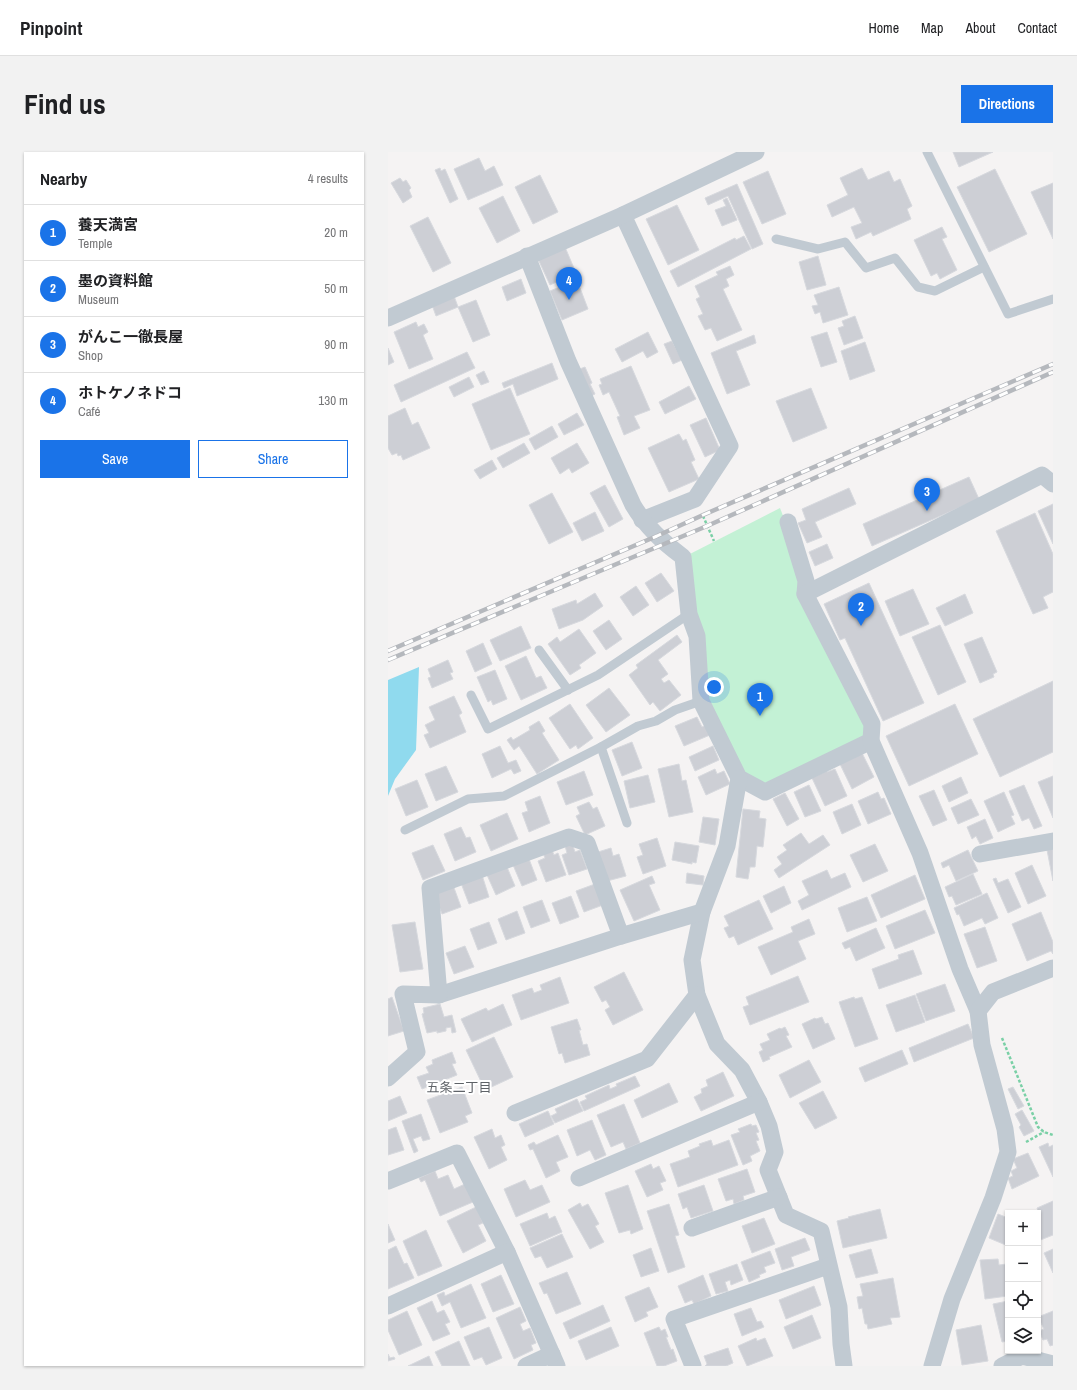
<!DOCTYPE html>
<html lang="en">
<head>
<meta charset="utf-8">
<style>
  body { margin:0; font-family:"Archivo Narrow","Noto Sans JP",sans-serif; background:#f2f2f2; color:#202124 }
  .controls { position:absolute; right:12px; bottom:12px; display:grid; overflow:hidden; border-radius:0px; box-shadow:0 1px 3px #0004 }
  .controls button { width:36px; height:36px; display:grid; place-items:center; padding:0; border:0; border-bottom:1px solid #e0e0e0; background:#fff; color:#202124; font:20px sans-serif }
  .you { position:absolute; left:326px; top:535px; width:14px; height:14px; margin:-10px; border:3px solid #fff; border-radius:50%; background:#1a73e8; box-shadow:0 0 0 6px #1a73e833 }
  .badge { display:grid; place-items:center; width:26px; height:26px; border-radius:50%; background:#1a73e8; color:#fff; font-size:13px; font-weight:700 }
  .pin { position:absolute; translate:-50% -33px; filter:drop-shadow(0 1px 2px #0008) }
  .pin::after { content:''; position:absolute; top:21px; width:14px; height:12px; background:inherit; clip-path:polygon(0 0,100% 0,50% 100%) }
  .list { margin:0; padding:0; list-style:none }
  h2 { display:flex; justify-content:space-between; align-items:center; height:52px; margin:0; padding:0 16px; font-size:17px }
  h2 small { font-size:13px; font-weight:400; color:#757577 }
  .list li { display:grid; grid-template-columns:26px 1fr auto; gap:12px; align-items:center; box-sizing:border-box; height:56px; padding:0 16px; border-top:1px solid #e0e0e0 }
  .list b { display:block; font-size:15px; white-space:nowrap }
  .list p { margin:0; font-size:13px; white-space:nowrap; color:#757577 }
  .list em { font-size:13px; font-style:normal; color:#757577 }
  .actions { display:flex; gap:8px; padding:12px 16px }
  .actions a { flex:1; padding:9px 0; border:1px solid #1a73e8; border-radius:0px; text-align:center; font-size:14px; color:#1a73e8 }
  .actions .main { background:#1a73e8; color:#fff }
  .icon { flex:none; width:22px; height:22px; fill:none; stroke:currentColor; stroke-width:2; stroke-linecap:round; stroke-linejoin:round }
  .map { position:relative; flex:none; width:665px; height:1214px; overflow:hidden; border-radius:0px }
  header { display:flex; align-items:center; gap:24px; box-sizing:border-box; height:56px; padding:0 20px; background:#fff; border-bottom:1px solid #e0e0e0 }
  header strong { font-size:19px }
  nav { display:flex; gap:22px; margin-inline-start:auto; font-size:14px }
  .intro { display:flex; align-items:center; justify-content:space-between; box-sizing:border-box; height:96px; padding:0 24px }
  h1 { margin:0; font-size:28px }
  .button { padding:10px 18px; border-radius:0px; background:#1a73e8; color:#fff; font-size:14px; font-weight:700 }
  main { display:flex; gap:24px; padding:0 24px }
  aside { flex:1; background:#fff; border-radius:0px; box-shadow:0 1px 3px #0004 }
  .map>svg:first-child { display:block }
</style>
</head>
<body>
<header>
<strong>Pinpoint</strong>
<nav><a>Home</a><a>Map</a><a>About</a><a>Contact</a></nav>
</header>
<div class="intro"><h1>Find us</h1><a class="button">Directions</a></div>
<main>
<aside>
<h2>Nearby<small>4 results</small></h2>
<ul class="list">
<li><span class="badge">1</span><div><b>養天満宮</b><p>Temple</p></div><em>20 m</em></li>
<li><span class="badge">2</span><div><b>墨の資料館</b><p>Museum</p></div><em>50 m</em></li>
<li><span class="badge">3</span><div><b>がんこ一徹長屋</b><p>Shop</p></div><em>90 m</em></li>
<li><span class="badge">4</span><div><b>ホトケノネドコ</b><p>Café</p></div><em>130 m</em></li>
</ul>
<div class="actions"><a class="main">Save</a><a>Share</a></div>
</aside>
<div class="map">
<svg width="665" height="1214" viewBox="0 0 665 1214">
  <rect width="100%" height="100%" fill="#f5f3f3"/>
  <polygon fill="#c3f1d5" points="392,356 482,588 377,639 352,625 314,549 296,405"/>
  <polygon fill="#90daee" points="31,515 28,598 7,627 0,644 0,528"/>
  <g fill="#cdcfd5" stroke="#d7d9de">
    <polygon points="565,0 605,0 571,15"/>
    <polygon points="91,6 97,19 106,14 115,33 80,48 66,17"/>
    <polygon points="52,16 53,19 57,17 70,47 62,51 47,18"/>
    <polygon points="474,16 480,28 501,19 506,30 512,27 524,54 519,57 523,67 485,84 483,80 468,87 463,75 474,71 466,55 444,65 439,53 460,43 452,26"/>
    <polygon points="607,17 639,82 601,100 569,35"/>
    <polygon points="380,19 398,62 374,72 355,30"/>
    <polygon points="152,23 170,60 145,72 127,35"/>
    <polygon points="12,26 15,30 18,28 23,36 21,38 24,45 15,51 3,31"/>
    <polygon points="665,31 665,87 643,40"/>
    <polygon points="349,32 375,92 364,97 340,44 320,53 317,46"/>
    <polygon points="115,44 132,79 109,91 91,56"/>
    <polygon points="339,46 349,68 334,74 327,58 338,54 335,48"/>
    <polygon points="289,53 311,98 280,113 258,67"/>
    <polygon points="40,65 63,111 45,120 22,74"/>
    <polygon points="554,75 559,85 554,87 569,118 552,127 549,121 543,124 526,88"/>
    <polygon points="356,84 363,97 290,135 282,119 347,86 348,88"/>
    <polygon points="177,95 188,121 162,133 150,107"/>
    <polygon points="430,104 438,133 419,138 411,110"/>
    <polygon points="342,114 346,123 338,127 341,134 335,137 354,178 329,189 323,176 317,178 310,164 315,162 308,147 312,145 307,134 330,123 328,120"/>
    <polygon points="133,127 138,141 119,149 114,135"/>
    <polygon points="184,130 187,138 192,136 200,157 174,168 162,139"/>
    <polygon points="451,135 460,163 435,171 432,160 427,162 424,154 430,153 426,143"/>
    <polygon points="65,141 70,155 48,164 43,150"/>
    <polygon points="88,148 102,183 85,190 70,155"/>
    <polygon points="467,164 475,186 456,193 450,176 456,174 454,169"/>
    <polygon points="28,170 30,175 36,172 40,180 35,183 45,207 21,217 6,180"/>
    <polygon points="260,180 270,200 259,206 255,199 234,210 227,197"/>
    <polygon points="439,180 449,210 433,215 423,185"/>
    <polygon points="366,183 368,191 348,199 362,233 339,242 323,201"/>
    <polygon points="284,189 294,208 285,212 276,192"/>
    <polygon points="477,190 487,219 462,228 453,199"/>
    <polygon points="0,196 6,210 0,213"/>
    <polygon points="79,200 87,216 13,250 6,233"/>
    <polygon points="164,211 170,227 129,244 125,232 116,236 114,231"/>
    <polygon points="243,214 262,258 246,264 252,276 236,283 229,265 232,264 221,240 215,243 211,233 214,232 212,227"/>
    <polygon points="197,215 204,231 202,232 207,242 201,245 189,218"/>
    <polygon points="96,219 101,230 93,233 88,223"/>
    <polygon points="81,225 86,235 66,245 61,235"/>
    <polygon points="301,234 308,247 277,262 271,250"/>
    <polygon points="122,236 142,282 103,298 84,252"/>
    <polygon points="423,236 439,276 405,290 388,249"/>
    <polygon points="17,256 24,273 30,270 42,296 15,308 13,303 10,304 9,301 4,303 0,296 0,264"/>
    <polygon points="189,261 196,273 176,283 170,272"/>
    <polygon points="318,266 332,298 317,305 302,273"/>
    <polygon points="164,274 170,285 147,298 141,287"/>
    <polygon points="291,282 295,289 298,287 307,308 303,310 311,327 281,340 260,296"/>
    <polygon points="136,291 142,301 115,316 109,306"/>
    <polygon points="189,291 201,311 184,321 181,316 172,322 163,306"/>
    <polygon points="104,308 109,317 92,327 86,318"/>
    <polygon points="581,325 591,347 484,394 475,372"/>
    <polygon points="217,333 235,367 221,375 202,341"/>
    <polygon points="461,336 468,352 427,370 434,385 419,391 410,371 418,368 414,357"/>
    <polygon points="164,341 185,380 161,392 141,353"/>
    <polygon points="665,352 665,392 650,359"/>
    <polygon points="207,360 216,379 194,389 185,371"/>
    <polygon points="647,361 665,402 665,440 655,445 660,456 645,462 608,379"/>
    <polygon points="439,392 445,406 427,414 421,400"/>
    <polygon points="273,421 286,439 269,450 257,431"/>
    <polygon points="481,431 536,551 495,569 457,486 452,488 436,452"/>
    <polygon points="248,434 261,453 245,464 232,445"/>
    <polygon points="525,437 541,472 512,484 497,449"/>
    <polygon points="207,441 215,454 195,468 171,477 164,457 188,448 189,452"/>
    <polygon points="577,442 585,461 557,474 548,456"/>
    <polygon points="221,468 234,487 218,498 205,479"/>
    <polygon points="552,473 578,530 550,543 524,485"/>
    <polygon points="133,474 143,496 112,509 102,488"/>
    <polygon points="191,477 208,501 191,513 193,516 182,523 160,492 169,485 172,490"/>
    <polygon points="289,483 294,490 270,508 280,522 273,527 276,531 281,528 293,543 272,559 265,550 262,553 241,523 250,516 248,513"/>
    <polygon points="594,485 609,520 605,522 606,525 592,531 576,492"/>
    <polygon points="95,491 104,512 87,520 78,499"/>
    <polygon points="138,504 148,526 153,524 159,536 133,548 117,514"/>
    <polygon points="60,508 65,520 62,521 65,527 44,536 40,526 43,525 40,517"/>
    <polygon points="107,518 119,547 105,553 103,548 100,550 89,525"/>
    <polygon points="665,529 665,600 612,625 585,567"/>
    <polygon points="221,536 242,563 218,580 198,553"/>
    <polygon points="66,544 74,561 71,563 78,580 42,596 36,583 41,581 37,573 47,568 41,555"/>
    <polygon points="182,552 205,586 190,597 188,593 182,597 161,566"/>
    <polygon points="567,552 590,602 521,634 498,584"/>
    <polygon points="309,565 314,575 318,573 322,583 296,594 287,574"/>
    <polygon points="151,569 157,579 154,581 171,608 149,622 131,594 126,598 119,588 123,585 125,588 142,578 141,575"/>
    <polygon points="244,590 254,616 234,624 224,598"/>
    <polygon points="112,594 120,611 128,608 133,619 126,622 123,617 104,626 94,602"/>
    <polygon points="325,594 331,608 307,619 301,605"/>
    <polygon points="474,601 486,625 464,637 451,610"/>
    <polygon points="291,612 294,629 298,628 305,660 281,665 270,617"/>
    <polygon points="58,614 70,640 48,649 37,622"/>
    <polygon points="327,617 329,622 336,619 342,632 318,643 310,625"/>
    <polygon points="447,617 459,644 437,654 424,626 439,619 439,620"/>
    <polygon points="196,619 205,643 178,653 169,630"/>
    <polygon points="260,623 267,650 242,656 236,629"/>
    <polygon points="665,624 665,666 650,630"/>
    <polygon points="573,625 580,641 561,650 554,634"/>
    <polygon points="29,628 40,655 18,664 7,637"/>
    <polygon points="421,633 433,659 417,665 406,640"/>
    <polygon points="636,633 654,674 646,677 641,666 634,669 621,639"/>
    <polygon points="546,638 559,668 545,674 531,644"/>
    <polygon points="490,640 493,647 496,646 503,662 480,672 470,649"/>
    <polygon points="616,640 626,663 623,664 627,672 610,680 596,649"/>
    <polygon points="397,641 411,667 399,674 385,647"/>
    <polygon points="152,644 162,671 141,680 134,661 140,659 137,650"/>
    <polygon points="583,647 591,663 570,672 563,656"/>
    <polygon points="201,650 205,657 209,655 217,674 197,683 188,664 192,662 189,655"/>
    <polygon points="464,652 473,673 454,682 445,660"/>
    <polygon points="355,657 372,659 371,666 378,667 375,695 369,694 367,715 362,715 360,727 348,725"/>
    <polygon points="119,661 130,687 103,699 92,673"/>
    <polygon points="315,665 331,667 327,693 311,690"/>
    <polygon points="597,667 605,686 592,692 588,684 584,687 579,675"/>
    <polygon points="73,675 78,686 82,685 88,700 67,709 56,682"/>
    <polygon points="413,681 421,692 435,683 442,693 391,726 386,718 394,712 389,705 399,698 395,693"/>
    <polygon points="269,686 278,714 255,722 249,705 255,703 251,692"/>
    <polygon points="287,690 311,694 308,711 304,710 304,712 284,708"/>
    <polygon points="184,691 187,700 192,698 199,717 181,723 174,703 179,701 177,694"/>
    <polygon points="487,692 500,719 475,730 462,703"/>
    <polygon points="45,693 57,719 35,728 24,701"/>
    <polygon points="223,696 225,704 231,702 238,724 219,729 210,700"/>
    <polygon points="665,697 665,729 659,698"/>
    <polygon points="164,698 166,703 170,701 178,723 158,730 150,709 157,706 155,701"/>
    <polygon points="580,698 590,719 568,729 561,713 555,716 553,711"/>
    <polygon points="141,707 149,728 134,734 125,713"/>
    <polygon points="644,713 658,744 640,752 627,721"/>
    <polygon points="119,715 127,734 108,743 99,723"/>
    <polygon points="439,718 443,727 457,721 463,735 414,758 410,749 421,743 414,729"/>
    <polygon points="299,721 316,724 315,733 298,731"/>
    <polygon points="585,722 594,742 568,753 564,744 561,745 557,735"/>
    <polygon points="94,723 101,745 81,752 73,731"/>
    <polygon points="527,723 537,747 493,766 483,743"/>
    <polygon points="264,724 267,731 261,733 272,758 246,769 232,738"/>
    <polygon points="608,726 610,731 620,727 633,755 620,761 605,727"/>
    <polygon points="207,732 215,753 196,760 188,739"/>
    <polygon points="65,733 73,755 54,762 46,741"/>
    <polygon points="396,734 403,751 383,761 375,744"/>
    <polygon points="599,741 610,766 597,772 594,766 576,774 571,762 569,763 566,756"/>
    <polygon points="183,744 191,765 172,772 164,751"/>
    <polygon points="479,745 489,769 459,780 450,756"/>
    <polygon points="154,748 162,769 143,776 135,755"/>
    <polygon points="371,748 385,777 350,793 346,784 341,786 336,776 341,774 336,764"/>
    <polygon points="537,758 547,781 507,797 498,774"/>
    <polygon points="129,759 137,781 118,788 110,767"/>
    <polygon points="653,760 665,790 665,802 663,799 639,809 624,772"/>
    <polygon points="421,767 427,782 410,789 418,807 383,823 370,795 405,780 403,775"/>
    <polygon points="27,770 35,817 12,820 4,773"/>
    <polygon points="101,770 109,791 90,798 82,777"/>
    <polygon points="597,775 609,809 589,816 576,782"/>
    <polygon points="488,776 497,796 468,809 462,795 457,797 454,791"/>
    <polygon points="77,794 86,815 66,822 58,801"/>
    <polygon points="525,798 534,822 491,837 484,817 511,807 510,803"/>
    <polygon points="236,820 255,858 225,873 217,858 222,855 218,848 214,850 206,835"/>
    <polygon points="410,824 421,850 362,873 355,855 361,853 358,845"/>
    <polygon points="172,825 181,851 133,868 124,843 144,836 146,841 154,838 152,833"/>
    <polygon points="557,832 567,859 538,869 528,842"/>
    <polygon points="527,843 537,870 508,880 498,853"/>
    <polygon points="4,845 16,879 0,884 0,847"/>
    <polygon points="466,845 467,847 474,845 490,887 467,895 451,850"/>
    <polygon points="52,852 56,865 64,863 68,880 64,881 63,875 58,876 58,879 49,881 49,879 39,881 34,862 36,861 35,856"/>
    <polygon points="115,852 124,873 84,890 73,867 98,856 100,859"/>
    <polygon points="434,865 437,872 440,871 447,887 425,897 414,872 427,866 428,867"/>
    <polygon points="189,867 193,878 191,878 195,893 199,892 202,903 177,911 174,901 171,902 163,875"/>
    <polygon points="580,872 586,886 526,910 521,896"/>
    <polygon points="397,875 401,883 398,884 404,895 381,905 382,907 375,910 371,900 375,898 372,892 382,888 379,882 392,876 393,877"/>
    <polygon points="106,885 125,925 97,938 78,898"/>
    <polygon points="514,898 520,912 477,930 471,916"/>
    <polygon points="64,900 68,911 64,912 69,923 34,937 29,925 41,921 38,915 45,912 44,908"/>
    <polygon points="421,908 433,930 402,946 391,923"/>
    <polygon points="335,920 346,944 313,959 306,945 314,941 313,937 320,934 318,928"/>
    <polygon points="247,924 252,934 196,959 192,950 199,947 197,944 221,933 222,937 229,934 228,932"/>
    <polygon points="281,931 290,950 254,966 246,948"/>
    <polygon points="74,935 84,961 77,964 80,970 52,981 39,948"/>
    <polygon points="625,935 636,954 630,957 620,937"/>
    <polygon points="435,939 449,966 427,977 411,951"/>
    <polygon points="12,944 19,961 0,969 0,949"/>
    <polygon points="189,947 195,959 167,971 163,964 169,961 167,957"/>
    <polygon points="236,952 252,991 238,997 235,990 223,995 209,963"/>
    <polygon points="634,958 646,979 636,984 631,975 633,973 627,962"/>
    <polygon points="160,959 166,972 137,985 131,972"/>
    <polygon points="33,962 42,987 35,989 33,984 25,987 30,999 26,1001 14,969"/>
    <polygon points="204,968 218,1003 207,1008 202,998 189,1004 179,978"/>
    <polygon points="363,972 364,974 368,973 371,980 368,981 371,988 368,989 372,999 362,1004 364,1009 355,1013 343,983 352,980 350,977"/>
    <polygon points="8,975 16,998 0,1003 0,978"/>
    <polygon points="104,977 107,986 113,983 117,993 113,995 119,1008 101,1017 86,985"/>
    <polygon points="170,983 180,1005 168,1010 172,1019 158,1026 145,997 142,998 140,993 146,990 148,993"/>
    <polygon points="323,988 325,994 341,988 350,1013 290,1035 282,1012 302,1005 300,999 312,994 311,992"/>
    <polygon points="660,991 661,995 665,993 665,1025 651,995"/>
    <polygon points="640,1001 651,1024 624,1037 620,1026 625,1024 623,1019 629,1016 625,1007"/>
    <polygon points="263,1012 265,1017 271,1014 278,1029 272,1031 275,1038 259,1045 247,1019"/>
    <polygon points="359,1017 367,1040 355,1044 356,1048 346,1052 345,1047 338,1049 330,1027"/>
    <polygon points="47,1019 50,1027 60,1023 66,1037 77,1032 85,1050 52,1064 37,1028 33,1030 31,1026"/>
    <polygon points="137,1028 142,1038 154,1033 162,1050 128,1065 116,1037"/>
    <polygon points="240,1033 255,1077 243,1082 242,1078 231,1081 217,1041"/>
    <polygon points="316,1033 325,1059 303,1066 299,1055 295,1057 290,1042"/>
    <polygon points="665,1049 665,1083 650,1089 650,1063 651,1062 649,1056"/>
    <polygon points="192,1051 194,1055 200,1052 211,1072 207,1074 216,1090 202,1097 180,1058"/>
    <polygon points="281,1052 291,1083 287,1084 297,1115 280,1121 259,1059"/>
    <polygon points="88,1055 95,1071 90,1073 98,1089 75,1101 59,1069"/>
    <polygon points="492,1057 499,1086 455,1096 449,1069 461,1066 460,1065"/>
    <polygon points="159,1061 161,1067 167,1064 174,1080 142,1094 132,1072"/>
    <polygon points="610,1062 620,1066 620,1094 601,1086"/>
    <polygon points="376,1066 387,1092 364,1101 354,1074"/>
    <polygon points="0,1072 7,1088 0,1091"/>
    <polygon points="38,1078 54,1114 30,1124 15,1089"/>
    <polygon points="174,1082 185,1105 159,1116 153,1104 147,1106 142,1096"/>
    <polygon points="417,1086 422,1098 403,1105 406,1114 394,1118 387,1097"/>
    <polygon points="8,1094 16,1112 19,1111 26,1126 0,1137 0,1098"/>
    <polygon points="263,1096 271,1119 253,1125 245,1103"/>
    <polygon points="483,1097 490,1121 468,1126 461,1103"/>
    <polygon points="665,1097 665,1121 656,1101"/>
    <polygon points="382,1099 387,1111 376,1115 378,1120 371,1123 372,1125 361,1130 353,1110"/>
    <polygon points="610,1107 611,1113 619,1112 620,1144 597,1147 592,1108"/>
    <polygon points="349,1112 355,1128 343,1133 342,1128 337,1130 340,1139 328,1142 321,1122"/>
    <polygon points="179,1120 193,1152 168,1162 159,1141 156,1142 151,1131"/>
    <polygon points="113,1123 126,1152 105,1160 93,1132"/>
    <polygon points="315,1123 323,1144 306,1152 304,1148 297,1151 290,1134"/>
    <polygon points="505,1126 512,1165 502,1166 504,1172 480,1177 479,1172 477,1172 474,1156 471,1157 469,1145 475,1144 472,1132"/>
    <polygon points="83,1132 98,1166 73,1176 62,1150 54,1154 49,1143 56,1140 57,1144"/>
    <polygon points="426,1134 433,1153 398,1167 391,1148"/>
    <polygon points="261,1135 270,1155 258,1160 260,1164 247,1170 237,1145"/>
    <polygon points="44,1149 49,1161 56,1158 62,1170 57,1172 62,1182 45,1189 29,1156"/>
    <polygon points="620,1149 620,1189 614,1190 605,1152"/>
    <polygon points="215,1153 222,1169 182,1187 175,1171"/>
    <polygon points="132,1155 138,1169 132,1172 135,1179 142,1176 148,1191 143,1193 145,1198 126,1207 108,1166"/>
    <polygon points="363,1156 369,1170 373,1169 376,1175 354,1184 346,1162"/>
    <polygon points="19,1159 34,1193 11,1203 0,1178 0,1168"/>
    <polygon points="665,1159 665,1193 662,1194 659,1187 655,1188 651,1179 656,1177 650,1165"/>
    <polygon points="424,1163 433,1186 405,1197 396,1175"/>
    <polygon points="593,1173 600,1209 574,1213 568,1178"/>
    <polygon points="101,1175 114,1206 98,1213 94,1205 86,1208 76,1185"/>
    <polygon points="223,1175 231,1194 198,1208 190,1189"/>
    <polygon points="271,1175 273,1179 277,1177 280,1185 278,1185 283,1198 285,1197 289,1209 276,1214 269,1214 256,1181"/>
    <polygon points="368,1186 369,1189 377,1186 385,1204 359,1214 350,1194"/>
    <polygon points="71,1189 82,1214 54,1214 47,1200"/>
    <polygon points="340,1196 345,1211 338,1214 317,1214 319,1212 316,1204"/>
    <polygon points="0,1202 2,1206 6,1205 7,1207 0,1209"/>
    <polygon points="41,1204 45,1214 20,1214"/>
  </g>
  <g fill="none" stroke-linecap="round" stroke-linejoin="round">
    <g stroke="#7ad0a6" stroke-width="2.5" stroke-dasharray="3 2" stroke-linecap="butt">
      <polyline points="315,364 326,389"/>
      <polyline points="614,886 650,975 656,980 665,983"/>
      <polyline points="638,990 656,980"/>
    </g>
    <g stroke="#c1cad2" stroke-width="9">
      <polyline points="539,0 620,162 665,147"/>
      <polyline points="388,87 430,97 457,90 478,116 507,106 530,135 547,139 596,115"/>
      <polyline points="151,498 180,538"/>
      <polyline points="83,543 100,577 210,523 301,462"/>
      <polyline points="213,595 239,671"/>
      <polyline points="17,678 80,647 116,644 213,595 250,574 268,569 287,558 313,549"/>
    </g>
    <g stroke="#c1cad2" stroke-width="17">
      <polyline points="235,63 342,294 307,347 254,368"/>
      <path d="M139,104L180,209L245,353C258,375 275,390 295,405L301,462L309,484L313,549L351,626L377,640L483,589"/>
      <polyline points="0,166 235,63 368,0"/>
      <polyline points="400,370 418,429 417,442 484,572 483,589 532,701 572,817 590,859"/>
      <polyline points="417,442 654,323 665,332"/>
      <polyline points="351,626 339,694 314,760 304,808 309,843 329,892 354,918 371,950 381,974 387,1000 380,1018 398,1063 433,1079 451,1155 453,1192 456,1214"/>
      <polyline points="592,702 665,689"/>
      <polyline points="51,843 233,784 314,760"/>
      <polyline points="0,926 29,900 15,842 51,843 42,736 181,685 199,691 233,784"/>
      <polyline points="127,961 259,907 309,843"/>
      <polyline points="191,1026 371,950"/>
      <polyline points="0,1029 69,1001 119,1100 169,1214"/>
      <polyline points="304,1076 391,1045"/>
      <polyline points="0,1154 119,1100"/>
      <polyline points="138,1214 164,1202"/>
      <polyline points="305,1214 286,1167 440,1114"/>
      <polyline points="544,1214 564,1147 605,1046 620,1000 617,977 594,893 590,859 605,840 665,816"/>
      <polyline points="614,1214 634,1204 665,1212"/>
    </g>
    <g stroke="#b5b8bd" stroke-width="4.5">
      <g id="rail">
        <polyline points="0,499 269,384 315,363 665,212"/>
        <polyline points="0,508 319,374 665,220"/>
      </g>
    </g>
    <use href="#rail" stroke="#fff" stroke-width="3" stroke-dasharray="9" stroke-linecap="butt"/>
  </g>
  <g text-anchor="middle" stroke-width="4" stroke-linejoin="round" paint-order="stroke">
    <g font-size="13" fill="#5f6368" stroke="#fff">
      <text x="71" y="940">五条二丁目</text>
    </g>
  </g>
</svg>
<div class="controls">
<button>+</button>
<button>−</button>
<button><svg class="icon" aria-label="locate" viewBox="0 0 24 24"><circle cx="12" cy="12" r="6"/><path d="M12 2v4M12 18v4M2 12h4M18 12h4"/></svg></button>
<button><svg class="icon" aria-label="layers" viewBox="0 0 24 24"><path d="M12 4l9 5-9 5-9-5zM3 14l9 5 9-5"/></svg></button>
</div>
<div class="you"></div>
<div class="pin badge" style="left:372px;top:564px">1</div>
<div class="pin badge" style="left:473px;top:474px">2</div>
<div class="pin badge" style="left:539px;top:359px">3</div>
<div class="pin badge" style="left:181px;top:148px">4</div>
</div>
</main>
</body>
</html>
